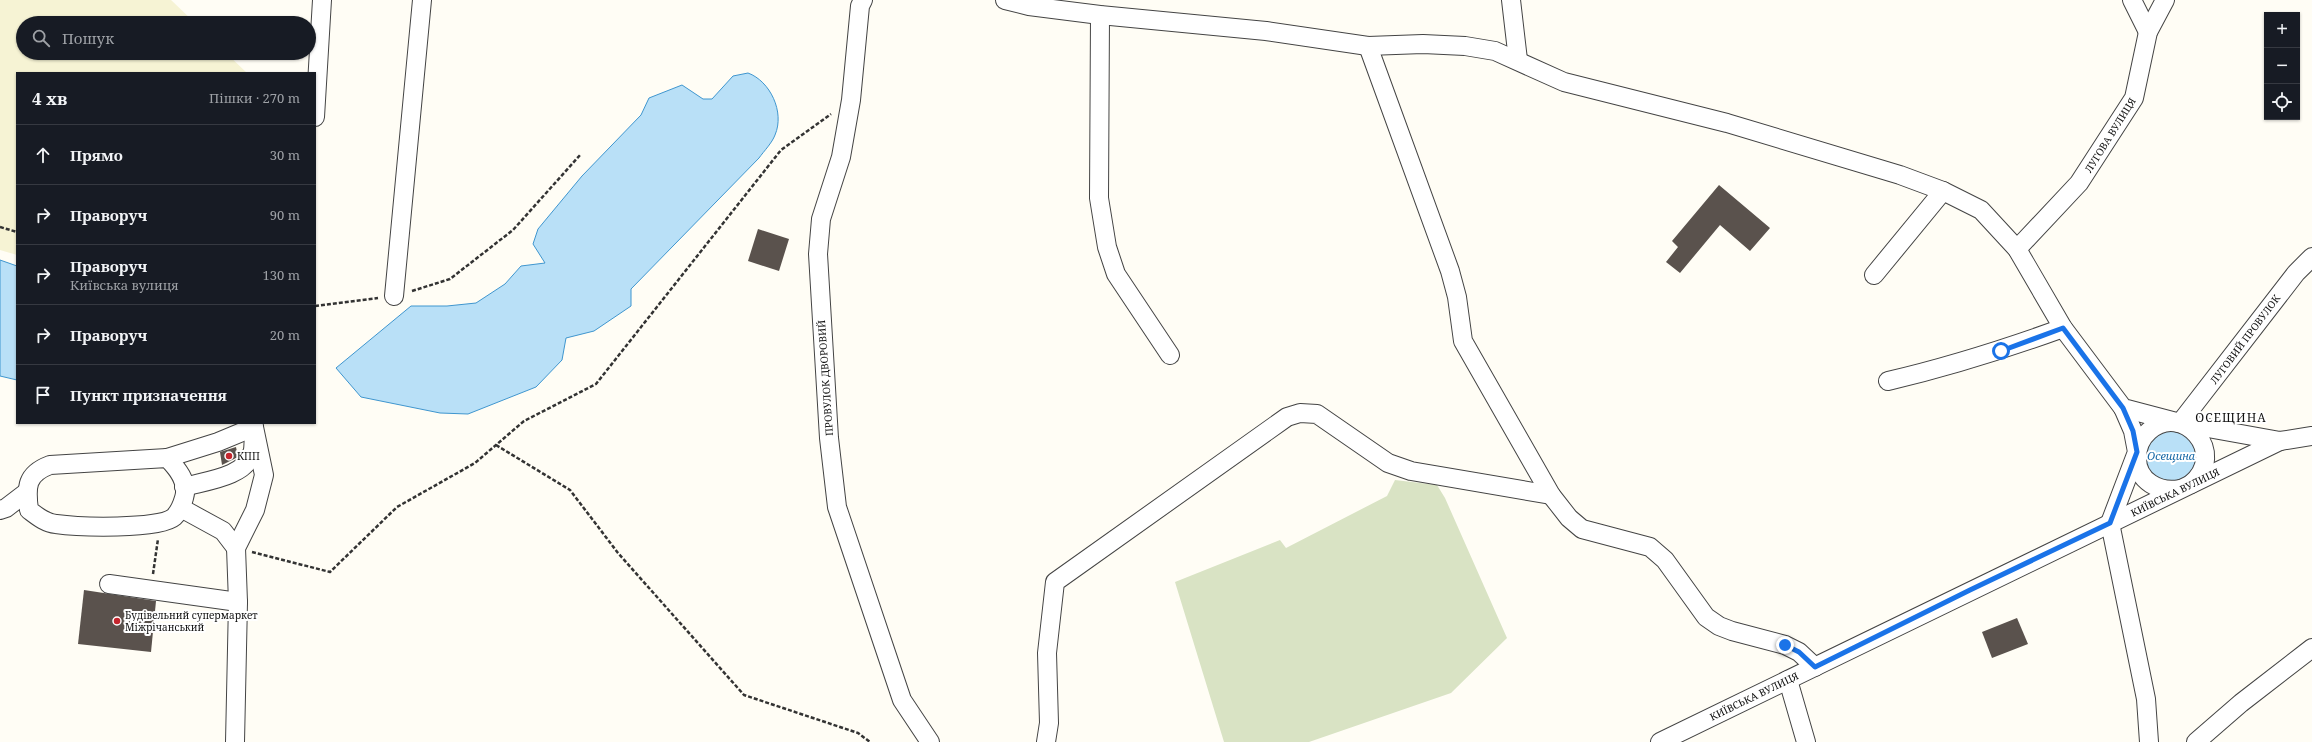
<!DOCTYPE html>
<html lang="uk">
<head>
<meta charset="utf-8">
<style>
  body { margin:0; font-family:"Noto Serif",serif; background:#20242c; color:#f1f3f6 }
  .controls { position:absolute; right:12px; top:12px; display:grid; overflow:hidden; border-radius:0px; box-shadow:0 1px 3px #0004 }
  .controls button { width:36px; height:36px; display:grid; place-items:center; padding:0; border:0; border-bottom:1px solid #363941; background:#171b24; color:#f1f3f6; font:20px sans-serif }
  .stop { position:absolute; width:12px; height:12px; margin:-9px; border:3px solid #1a73e8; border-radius:50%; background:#fff }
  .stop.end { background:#1a73e8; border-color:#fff; box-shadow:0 1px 4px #0008 }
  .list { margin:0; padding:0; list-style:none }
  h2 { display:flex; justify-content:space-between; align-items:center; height:52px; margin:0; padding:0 16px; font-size:17px }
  h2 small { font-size:13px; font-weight:400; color:#9ea1a6 }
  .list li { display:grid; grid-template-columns:26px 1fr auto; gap:12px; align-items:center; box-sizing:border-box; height:60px; padding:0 16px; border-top:1px solid #363941 }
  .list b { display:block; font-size:15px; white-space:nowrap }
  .list p { margin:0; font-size:13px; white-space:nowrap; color:#9ea1a6 }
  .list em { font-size:13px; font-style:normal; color:#9ea1a6 }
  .icon { flex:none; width:22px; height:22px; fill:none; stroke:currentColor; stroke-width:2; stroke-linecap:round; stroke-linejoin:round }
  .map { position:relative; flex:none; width:2312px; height:742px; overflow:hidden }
  .search { position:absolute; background:#171b24; box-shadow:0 1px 3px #0004; left:16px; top:16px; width:300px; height:44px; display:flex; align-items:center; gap:10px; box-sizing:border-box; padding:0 14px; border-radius:22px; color:#9ea1a6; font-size:15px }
  .panel { position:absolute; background:#171b24; box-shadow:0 1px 3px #0004; left:16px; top:72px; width:300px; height:352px; border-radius:0px }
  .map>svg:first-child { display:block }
</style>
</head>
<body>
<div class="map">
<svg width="2312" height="742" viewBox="0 0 2312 742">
  <rect width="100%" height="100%" fill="#fffdf5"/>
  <polygon fill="#f6f3d4" points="0,0 171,0 195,23 23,23 23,53 226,53 247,73 17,73 17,255 0,250"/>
  <polygon fill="#d9e3c4" points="1395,480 1437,485 1445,498 1507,638 1451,693 1309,742 1224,742 1175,582 1280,540 1286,548 1387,496"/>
  <g fill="#b9e0f7" stroke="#3f96cf">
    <path d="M748,73C770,81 785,112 775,135C772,143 764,151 759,158L631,289V306L594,331L566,338L562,360L536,387L468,414L440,413L361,397L336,368L411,306H447L476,303L505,284L521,266L545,263L533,244L538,229L582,176L641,115L649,98L682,85L703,99H712L733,76Z"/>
    <polygon points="0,260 17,266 17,380 0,376"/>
    <circle cx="2170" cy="456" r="26"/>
  </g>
  <g fill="#5a524d">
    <polygon points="1719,185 1770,228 1750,251 1720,225 1680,273 1666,262 1678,247 1672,241"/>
    <polygon points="758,229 789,239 779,271 748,261"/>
    <polygon points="236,447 238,457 222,465 220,452"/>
    <polygon points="84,590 156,601 151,652 78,644"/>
    <polygon points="2017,618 2028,644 1992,658 1982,632"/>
  </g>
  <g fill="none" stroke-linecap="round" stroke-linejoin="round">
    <g stroke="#444" stroke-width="20">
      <g id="minor">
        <polyline points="863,0 860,6 851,100 841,157 821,219 818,254 829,438 837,507 902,700 930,742"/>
        <polyline points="1005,0 1029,6 1100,15 1266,31 1368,46 1423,44 1465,46 1495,51 1564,82 1727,123 1900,175 1943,191 1981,210 2017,249 2063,328 2123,408 2180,423 2280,441 2312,436"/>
        <polyline points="1511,0 1518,60"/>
        <polyline points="2132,0 2148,32"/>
        <polyline points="1100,15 1099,198 1107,247 1116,274 1170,355"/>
        <polyline points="1368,46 1450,271 1457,297 1463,341 1551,495 1569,518 1582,529 1650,547 1665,560 1706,617 1719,626 1732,631 1785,645 1799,652 1815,667"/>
        <polyline points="315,117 322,0"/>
        <polyline points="2017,249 2079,183 2134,98 2148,32 2165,0"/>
        <polyline points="1874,275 1943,191"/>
        <polyline points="394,296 422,0"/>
        <path d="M1888,381C1948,367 2005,349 2063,328"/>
        <polyline points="2123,408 2133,431 2137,452 2110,523 2146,699 2149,742"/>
        <polyline points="2180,423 2296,273 2312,257"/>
        <path d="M167,458C177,468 189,482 184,498C182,505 179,512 174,517C159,530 77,527 56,524C45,523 37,516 29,510C26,487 26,474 50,465Z"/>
        <polyline points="167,458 218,442 254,427"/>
        <path d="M184,487C204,481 246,477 252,453C254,449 253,443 254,438"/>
        <path d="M2180,489C2159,493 2137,481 2137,458C2137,447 2141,438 2149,431C2182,401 2229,453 2191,484"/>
        <polyline points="181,508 223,531 236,548"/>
        <polyline points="0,510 6,508 27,492"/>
        <polyline points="109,584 238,602"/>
        <polyline points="1788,680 1806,742"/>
        <polyline points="235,742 238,602 236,548 255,510 264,475 254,427"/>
        <polyline points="1046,742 1049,723 1047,653 1055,582 1287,417 1300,413 1317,414 1388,463 1411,471 1551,495"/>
        <polyline points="1660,742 2280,441"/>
        <polyline points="2196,742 2241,703 2312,648"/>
      </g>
    </g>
    <g stroke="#333" stroke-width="2.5" stroke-dasharray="4 2" stroke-linecap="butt">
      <polyline points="0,227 17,232"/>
      <polyline points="412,291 450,279 513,230 581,154"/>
      <polyline points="315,306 378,298"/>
      <polyline points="496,445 570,490 618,553 744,695 858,733 870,742"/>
      <polyline points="252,552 330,572 397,507 475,463 524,421 596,384 781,150 831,114"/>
      <polyline points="153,574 158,539"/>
    </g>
    <use href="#minor" stroke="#fff" stroke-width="18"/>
  </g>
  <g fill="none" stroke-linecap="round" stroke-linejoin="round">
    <polyline stroke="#1a73e8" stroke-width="5" points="1785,645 1799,652 1815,667 1970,590 2110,523 2137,452 2133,431 2123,408 2063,328 2001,351"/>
  </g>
  <g fill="#c4262e" stroke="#fff" stroke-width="1.5">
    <circle cx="229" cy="456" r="4"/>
    <circle cx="117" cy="621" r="4"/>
  </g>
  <g text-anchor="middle" stroke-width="4" stroke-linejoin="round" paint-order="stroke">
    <g font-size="10" fill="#111" stroke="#fff">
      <text transform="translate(2110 135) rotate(-58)" y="4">ЛУГОВА ВУЛИЦЯ</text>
      <text transform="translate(2245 339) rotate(-53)" y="4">ЛУГОВИЙ ПРОВУЛОК</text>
      <text transform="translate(825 378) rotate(-94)" y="4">ПРОВУЛОК ДВОРОВИЙ</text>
      <text transform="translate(2175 492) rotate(-26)" y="4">КИЇВСЬКА ВУЛИЦЯ</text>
      <text transform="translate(1754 696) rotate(-26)" y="4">КИЇВСЬКА ВУЛИЦЯ</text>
    </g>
    <g font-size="10" fill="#111" stroke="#fff" text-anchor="start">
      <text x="237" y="460">КПП</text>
      <text x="125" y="619">Будівельний супермаркет<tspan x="125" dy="12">Міжрічанський</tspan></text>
    </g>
    <g font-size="11" font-style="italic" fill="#1768a6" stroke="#fff">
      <text x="2171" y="460">Осещина</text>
    </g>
    <g font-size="12" letter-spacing="1" fill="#111" stroke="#fff">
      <text x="2231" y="422">ОСЕЩИНА</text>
    </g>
  </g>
</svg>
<div class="controls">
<button>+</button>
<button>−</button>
<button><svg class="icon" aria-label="locate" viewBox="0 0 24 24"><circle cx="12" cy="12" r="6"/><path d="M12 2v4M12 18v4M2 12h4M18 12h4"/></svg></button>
</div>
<div class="stop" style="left:2001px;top:351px"></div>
<div class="stop end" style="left:1785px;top:645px"></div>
<div class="search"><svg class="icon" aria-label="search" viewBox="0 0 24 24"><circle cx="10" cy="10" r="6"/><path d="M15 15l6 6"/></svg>Пошук</div>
<section class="panel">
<h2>4 хв<small>Пішки · 270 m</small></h2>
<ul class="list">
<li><svg class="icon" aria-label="ahead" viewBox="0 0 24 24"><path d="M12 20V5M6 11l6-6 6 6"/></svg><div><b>Прямо</b></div><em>30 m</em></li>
<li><svg class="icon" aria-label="right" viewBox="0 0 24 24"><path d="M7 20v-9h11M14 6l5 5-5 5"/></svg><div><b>Праворуч</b></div><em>90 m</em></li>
<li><svg class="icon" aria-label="right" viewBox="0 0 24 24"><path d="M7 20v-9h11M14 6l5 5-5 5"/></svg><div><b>Праворуч</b><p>Київська вулиця</p></div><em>130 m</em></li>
<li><svg class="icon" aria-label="right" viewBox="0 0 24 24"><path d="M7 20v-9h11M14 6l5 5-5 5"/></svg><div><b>Праворуч</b></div><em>20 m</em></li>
<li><svg class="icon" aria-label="arrive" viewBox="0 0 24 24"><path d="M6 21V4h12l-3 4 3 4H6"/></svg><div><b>Пункт призначення</b></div></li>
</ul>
</section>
</div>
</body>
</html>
